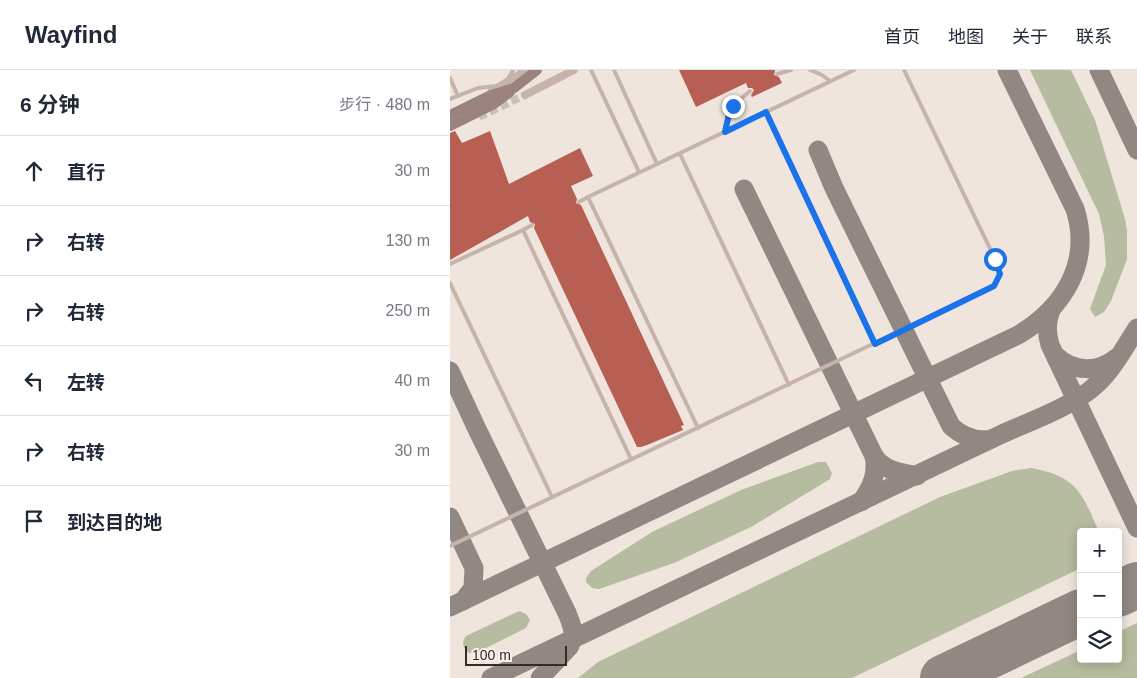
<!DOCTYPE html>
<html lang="zh">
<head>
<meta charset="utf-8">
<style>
  body { margin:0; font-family:Arial,"Noto Sans SC",sans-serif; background:#f2f2f3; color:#1f2937 }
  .controls { position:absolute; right:15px; bottom:15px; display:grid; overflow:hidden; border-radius:5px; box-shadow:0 2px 12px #0003 }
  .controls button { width:45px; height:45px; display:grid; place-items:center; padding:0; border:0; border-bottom:1px solid #e0e1e3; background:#fff; color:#1f2937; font:25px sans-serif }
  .scale { position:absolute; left:15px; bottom:12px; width:102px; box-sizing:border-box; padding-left:5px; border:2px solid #342b29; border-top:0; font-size:14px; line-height:18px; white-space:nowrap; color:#342b29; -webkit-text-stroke:4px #f7efe9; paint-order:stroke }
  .stop { position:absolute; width:15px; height:15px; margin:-11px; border:4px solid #1a73e8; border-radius:50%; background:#fff }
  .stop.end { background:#1a73e8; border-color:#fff; box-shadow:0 1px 5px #0008 }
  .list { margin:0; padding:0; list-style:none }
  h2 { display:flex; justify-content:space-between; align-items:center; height:65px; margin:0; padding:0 20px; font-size:21px }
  h2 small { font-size:16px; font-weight:400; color:#747a83 }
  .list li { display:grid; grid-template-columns:32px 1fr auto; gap:15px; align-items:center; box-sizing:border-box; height:70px; padding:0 20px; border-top:1px solid #e0e1e3 }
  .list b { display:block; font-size:19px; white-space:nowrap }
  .list em { font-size:16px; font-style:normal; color:#747a83 }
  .icon { flex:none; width:28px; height:28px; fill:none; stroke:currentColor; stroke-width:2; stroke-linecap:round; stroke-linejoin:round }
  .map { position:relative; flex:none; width:687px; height:608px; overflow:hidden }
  header { display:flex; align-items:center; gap:30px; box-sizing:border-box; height:70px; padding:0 25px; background:#fff; border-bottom:1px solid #e0e1e3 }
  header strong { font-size:24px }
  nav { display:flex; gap:28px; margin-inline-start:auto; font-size:18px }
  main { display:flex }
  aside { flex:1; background:#fff }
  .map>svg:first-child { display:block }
</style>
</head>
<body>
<header>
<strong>Wayfind</strong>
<nav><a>首页</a><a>地图</a><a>关于</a><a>联系</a></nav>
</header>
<main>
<aside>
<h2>6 分钟<small>步行 · 480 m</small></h2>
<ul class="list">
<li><svg class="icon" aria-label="ahead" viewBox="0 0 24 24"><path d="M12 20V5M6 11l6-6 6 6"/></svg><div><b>直行</b></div><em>30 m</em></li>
<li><svg class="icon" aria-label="right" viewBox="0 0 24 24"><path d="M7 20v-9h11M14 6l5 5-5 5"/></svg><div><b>右转</b></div><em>130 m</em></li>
<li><svg class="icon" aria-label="right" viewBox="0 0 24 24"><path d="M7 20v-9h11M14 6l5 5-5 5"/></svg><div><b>右转</b></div><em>250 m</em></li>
<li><svg class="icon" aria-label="left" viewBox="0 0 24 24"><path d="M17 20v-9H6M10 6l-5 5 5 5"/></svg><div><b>左转</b></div><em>40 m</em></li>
<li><svg class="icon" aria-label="right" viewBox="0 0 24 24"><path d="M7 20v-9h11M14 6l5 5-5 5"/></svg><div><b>右转</b></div><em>30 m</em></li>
<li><svg class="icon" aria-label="arrive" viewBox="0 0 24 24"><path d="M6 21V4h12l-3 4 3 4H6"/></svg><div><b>到达目的地</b></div></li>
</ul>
</aside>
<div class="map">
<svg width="687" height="608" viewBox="0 0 687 608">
  <rect width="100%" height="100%" fill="#efe5dd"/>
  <g fill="#b6bc9f">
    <polygon points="580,0 621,0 645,50 675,149 677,161 677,189 661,231 654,242 645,247 640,239 656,195 654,166 649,144"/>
    <polygon points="368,392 376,392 382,403 380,409 303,456 224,493 149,519 142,518 136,512 136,508 141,501 202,462 291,420"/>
    <path d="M581,398C627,406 632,423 649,462H631V498L402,608H128L148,592L490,427L562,401Z"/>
    <path d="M69,541L76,544L80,550L76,558L26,583H19C13,579 11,572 16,566Z"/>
    <polygon points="687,553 687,608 571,608 631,580 631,589 668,589 668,562"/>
  </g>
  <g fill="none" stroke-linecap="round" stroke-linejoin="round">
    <g stroke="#928883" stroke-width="19">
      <polyline points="649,0 687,80"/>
      <path d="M368,80L384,118L501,356C512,366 525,372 541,369"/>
      <path d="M294,119L424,386C428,404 421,418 411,432"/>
      <path d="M602,238C596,251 596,262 600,275L687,458"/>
      <path d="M606,286C623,302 648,303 666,288"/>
      <path d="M0,301L26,357L117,543C122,555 127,566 118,577"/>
      <path d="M424,386C435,402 450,402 467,406"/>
      <polyline points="0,447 24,498 23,518 13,531"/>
      <polyline points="675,521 687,505"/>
      <path d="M0,537L568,265C614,238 642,192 625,139L557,0"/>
      <path d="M41,608L552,364C581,351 624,336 647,314C663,299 675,277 687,258"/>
      <polyline points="90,608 120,576"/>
    </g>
    <g stroke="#928883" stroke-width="46">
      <polyline points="668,524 687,515"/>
      <polyline points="493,608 631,542"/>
    </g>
  </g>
  <g fill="#b75f53">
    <polygon points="229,0 325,0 324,5 329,7 332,13 302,27 301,25 304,20 302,18 298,18 296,13 246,37"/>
    <polygon points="5,61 12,73 40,61 59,114 130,78 143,106 121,116 127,129 126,133 131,135 169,216 234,355 231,356 233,360 197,375 191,377 187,377 84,158 85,154 80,152 78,146 0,190 0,63"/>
  </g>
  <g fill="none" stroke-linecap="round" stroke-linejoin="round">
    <polyline stroke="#cac0b9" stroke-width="8" stroke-dasharray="8 4" stroke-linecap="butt" points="29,47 75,25"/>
    <g stroke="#c6b4ab" stroke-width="4">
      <polyline points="141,0 189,102"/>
      <polyline points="164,0 207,94"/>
      <polyline points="360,0 372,5 380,11"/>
      <polyline points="327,4 341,0"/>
      <polyline points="0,8 8,26"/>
      <polyline points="58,9 63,0"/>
      <polyline points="0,29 28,18 47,16"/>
      <polyline points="316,42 425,274"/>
      <path d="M275,63C277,43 285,33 300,21"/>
      <polyline points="230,84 339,315"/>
      <polyline points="129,132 138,127"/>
      <polyline points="73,160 82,155"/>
      <polyline points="0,194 73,160 181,389"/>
      <polyline points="0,213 102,427"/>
      <polyline points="248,358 138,127 404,0"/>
      <polyline points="0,476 544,216 550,204 545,189 454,0"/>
    </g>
    <g stroke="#c6b4ab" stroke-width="8">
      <polyline points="42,21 77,0"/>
      <polyline points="75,25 124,0"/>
    </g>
    <g stroke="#99837c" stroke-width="10">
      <polyline points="0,45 41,25 64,18 87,0"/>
      <polyline points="0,56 44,34 60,22"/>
    </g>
  </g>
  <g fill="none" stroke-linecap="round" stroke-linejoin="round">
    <polyline stroke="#1a73e8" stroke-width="6" points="283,36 279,44 275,62 316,42 425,274 544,216 550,204 545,189"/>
  </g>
</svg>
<div class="controls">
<button>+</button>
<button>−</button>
<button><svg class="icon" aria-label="layers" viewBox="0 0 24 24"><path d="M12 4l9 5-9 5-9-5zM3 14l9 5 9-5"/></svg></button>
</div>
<div class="scale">100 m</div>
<div class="stop" style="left:545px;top:189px"></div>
<div class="stop end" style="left:283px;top:36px"></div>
</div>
</main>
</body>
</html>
